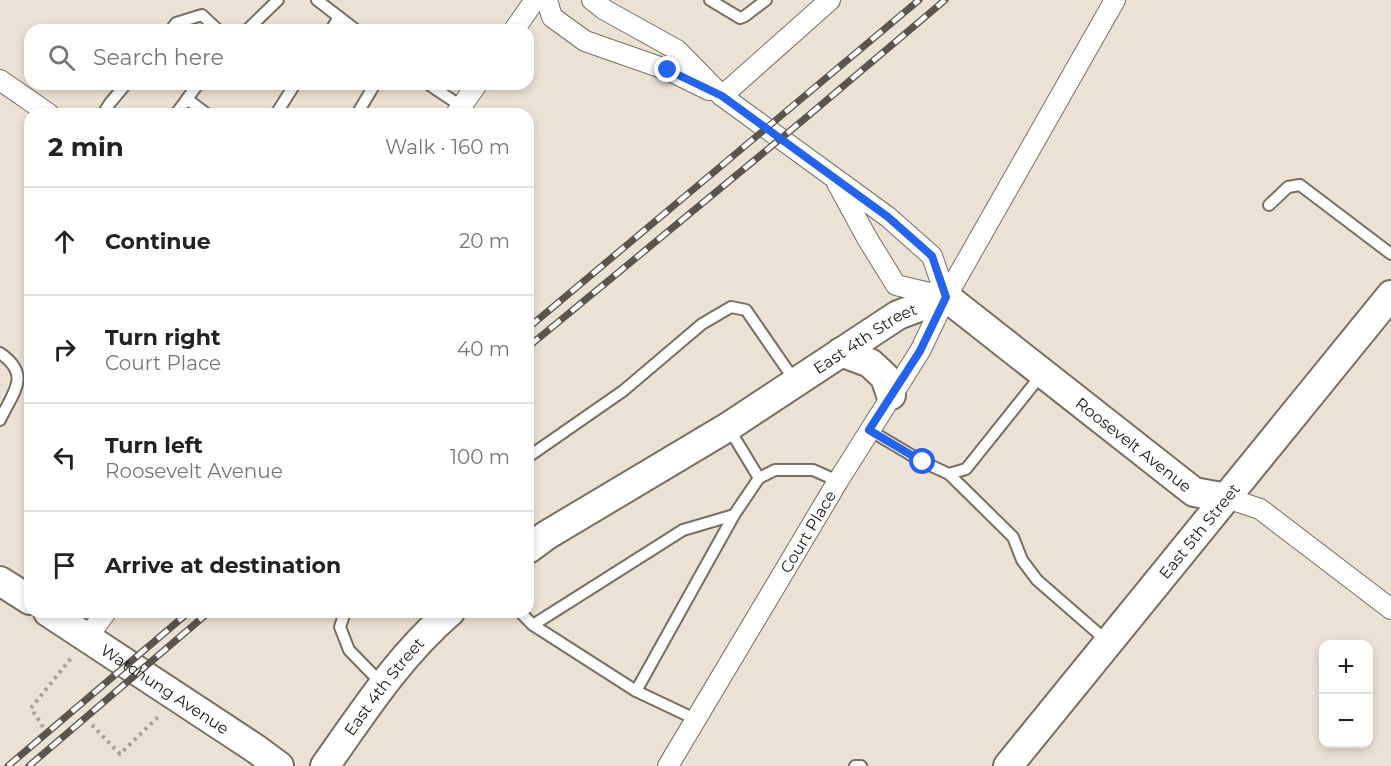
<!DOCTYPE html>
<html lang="en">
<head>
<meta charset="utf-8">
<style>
  body { margin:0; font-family:Montserrat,sans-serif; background:#f2f2f2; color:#222 }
  .controls { position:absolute; right:18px; bottom:18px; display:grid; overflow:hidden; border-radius:12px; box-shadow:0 3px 9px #0003 }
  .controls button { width:54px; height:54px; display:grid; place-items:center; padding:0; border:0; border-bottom:2px solid #e0e0e0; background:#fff; color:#222; font:30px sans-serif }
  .stop { position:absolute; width:18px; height:18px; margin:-14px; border:4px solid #2563eb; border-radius:50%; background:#fff }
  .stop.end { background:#2563eb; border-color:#fff; box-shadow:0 2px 6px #0008 }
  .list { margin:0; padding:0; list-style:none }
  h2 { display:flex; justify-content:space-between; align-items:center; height:78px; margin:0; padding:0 24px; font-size:26px }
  h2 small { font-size:20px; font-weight:400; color:#767676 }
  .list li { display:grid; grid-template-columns:39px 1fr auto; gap:18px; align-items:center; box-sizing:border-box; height:108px; padding:0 24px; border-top:2px solid #e0e0e0 }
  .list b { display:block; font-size:22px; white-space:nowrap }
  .list p { margin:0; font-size:20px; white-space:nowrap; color:#767676 }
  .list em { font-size:20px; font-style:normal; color:#767676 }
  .icon { flex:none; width:33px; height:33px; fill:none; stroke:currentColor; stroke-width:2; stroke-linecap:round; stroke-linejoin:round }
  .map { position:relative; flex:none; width:1391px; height:766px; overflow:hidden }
  .search { position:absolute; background:#fff; box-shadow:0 3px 9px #0003; left:24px; top:24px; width:510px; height:66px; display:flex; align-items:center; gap:15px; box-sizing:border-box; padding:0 21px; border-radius:18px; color:#767676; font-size:22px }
  .panel { position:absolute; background:#fff; box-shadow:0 3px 9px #0003; left:24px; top:108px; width:510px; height:510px; border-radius:18px }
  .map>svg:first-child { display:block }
</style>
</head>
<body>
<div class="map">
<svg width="1391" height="766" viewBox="0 0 1391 766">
  <rect width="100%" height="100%" fill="#ece2d4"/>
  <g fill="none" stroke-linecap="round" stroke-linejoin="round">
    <g stroke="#786f62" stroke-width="14">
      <g id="lane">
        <polyline points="317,0 356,30"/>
        <polyline points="710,0 740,18 745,16 766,0"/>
        <polyline points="171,30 176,23 202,15 218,30"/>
        <polyline points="247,30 278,0"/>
        <polyline points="331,30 339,17"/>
        <polyline points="428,84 461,106"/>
        <polyline points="187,99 207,114"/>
        <polyline points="103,114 110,103 126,84"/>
        <polyline points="176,114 198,84"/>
        <polyline points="276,114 295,84"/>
        <polyline points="357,114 375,84"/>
        <polyline points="1269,205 1288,187 1300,185 1391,254"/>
        <path d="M0,353C32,375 13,392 0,420"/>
        <polyline points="728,427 759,478"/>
        <polyline points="869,430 923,462 949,474 966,469 1042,374"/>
        <polyline points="528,457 623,391 702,324 731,307 746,310 795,381"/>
        <polyline points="949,474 1013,537 1022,560 1037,580 1107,641"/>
        <polyline points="345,612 340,627 349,650 382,684"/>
        <polyline points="520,612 533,625 636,691 695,719"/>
        <polyline points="533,625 683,530 734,515"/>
        <polyline points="636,691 734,515 759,478 775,470 813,470 838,481"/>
        <polyline points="855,766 861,766"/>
      </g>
    </g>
    <g stroke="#786f62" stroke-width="22">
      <g id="street">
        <polyline points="547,0 552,17 585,41 668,70 709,90"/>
        <polyline points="592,0 605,10 677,50 722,96 888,217 932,256 946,297"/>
        <polyline points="514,30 535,0"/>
        <polyline points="0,80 49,114"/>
        <polyline points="722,96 830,0"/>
        <polyline points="456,114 477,84"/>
        <polyline points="837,183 867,238 896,285 946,297"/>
        <polyline points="1227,498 1260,509 1391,609"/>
        <polyline points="87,638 106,612"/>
        <path id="s1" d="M668,766L838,481L920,351L946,297L1115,0"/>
      </g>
    </g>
    <g stroke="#786f62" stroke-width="32">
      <g id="secondary">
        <polyline points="841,352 870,363 885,377 891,395"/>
        <path id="s2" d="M528,549L547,535L728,427L898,315L946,297L1194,492L1227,498"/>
        <polyline points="0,581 30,600"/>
        <path id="s3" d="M48,612L256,749L279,766"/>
        <path id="s4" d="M325,766C364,711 399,656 450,612"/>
        <path id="s5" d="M1008,766L1391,295"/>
      </g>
    </g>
    <g stroke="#a8a095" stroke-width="4" stroke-dasharray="3 4.5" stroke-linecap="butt">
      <polyline points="92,725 120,754 158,717"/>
      <polyline points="43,727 31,708 72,657"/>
    </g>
    <use href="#lane" stroke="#fff" stroke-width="10"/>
    <use href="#street" stroke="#fff" stroke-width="20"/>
    <use href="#secondary" stroke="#fff" stroke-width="28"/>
    <g stroke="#59544c" stroke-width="7">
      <g id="rail">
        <polyline points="528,328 919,0"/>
        <polyline points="528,347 802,121 945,0"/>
        <polyline points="8,766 189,612"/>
        <polyline points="29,766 209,612"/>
      </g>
    </g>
    <use href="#rail" stroke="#fff" stroke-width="4.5" stroke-dasharray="14" stroke-linecap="butt"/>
  </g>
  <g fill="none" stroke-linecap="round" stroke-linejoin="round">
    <polyline stroke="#2563eb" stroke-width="8" points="668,70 722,96 888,217 932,256 946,297 920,351 869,430 923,462"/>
  </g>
  <g text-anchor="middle" stroke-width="5" stroke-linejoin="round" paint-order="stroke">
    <g font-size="16" fill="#1b1813" stroke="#fff">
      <text dy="6" stroke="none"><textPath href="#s2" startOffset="398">East 4th Street</textPath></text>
      <text dy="6" stroke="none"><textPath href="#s2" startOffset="728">Roosevelt Avenue</textPath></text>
      <text dy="6" stroke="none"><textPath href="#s5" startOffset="303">East 5th Street</textPath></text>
      <text dy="6" stroke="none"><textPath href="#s1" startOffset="273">Court Place</textPath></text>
      <text dy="6" stroke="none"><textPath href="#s4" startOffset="99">East 4th Street</textPath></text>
      <text dy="6" stroke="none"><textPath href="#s3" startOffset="140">Watchung Avenue</textPath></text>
    </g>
  </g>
</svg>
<div class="controls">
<button>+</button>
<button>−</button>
</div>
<div class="stop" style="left:923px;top:462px"></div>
<div class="stop end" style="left:668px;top:70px"></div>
<div class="search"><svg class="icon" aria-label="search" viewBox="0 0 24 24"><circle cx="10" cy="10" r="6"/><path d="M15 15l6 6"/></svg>Search here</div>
<section class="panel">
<h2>2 min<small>Walk · 160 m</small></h2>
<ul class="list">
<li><svg class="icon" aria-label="ahead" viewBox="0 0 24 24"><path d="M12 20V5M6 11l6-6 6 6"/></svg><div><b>Continue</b></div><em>20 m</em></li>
<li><svg class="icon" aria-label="right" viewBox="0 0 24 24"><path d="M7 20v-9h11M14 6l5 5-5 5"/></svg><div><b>Turn right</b><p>Court Place</p></div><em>40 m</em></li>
<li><svg class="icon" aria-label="left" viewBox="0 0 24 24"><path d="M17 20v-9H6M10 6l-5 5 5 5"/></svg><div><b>Turn left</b><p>Roosevelt Avenue</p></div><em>100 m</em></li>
<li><svg class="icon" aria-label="arrive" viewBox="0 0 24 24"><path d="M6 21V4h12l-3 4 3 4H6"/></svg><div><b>Arrive at destination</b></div></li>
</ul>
</section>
</div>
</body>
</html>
